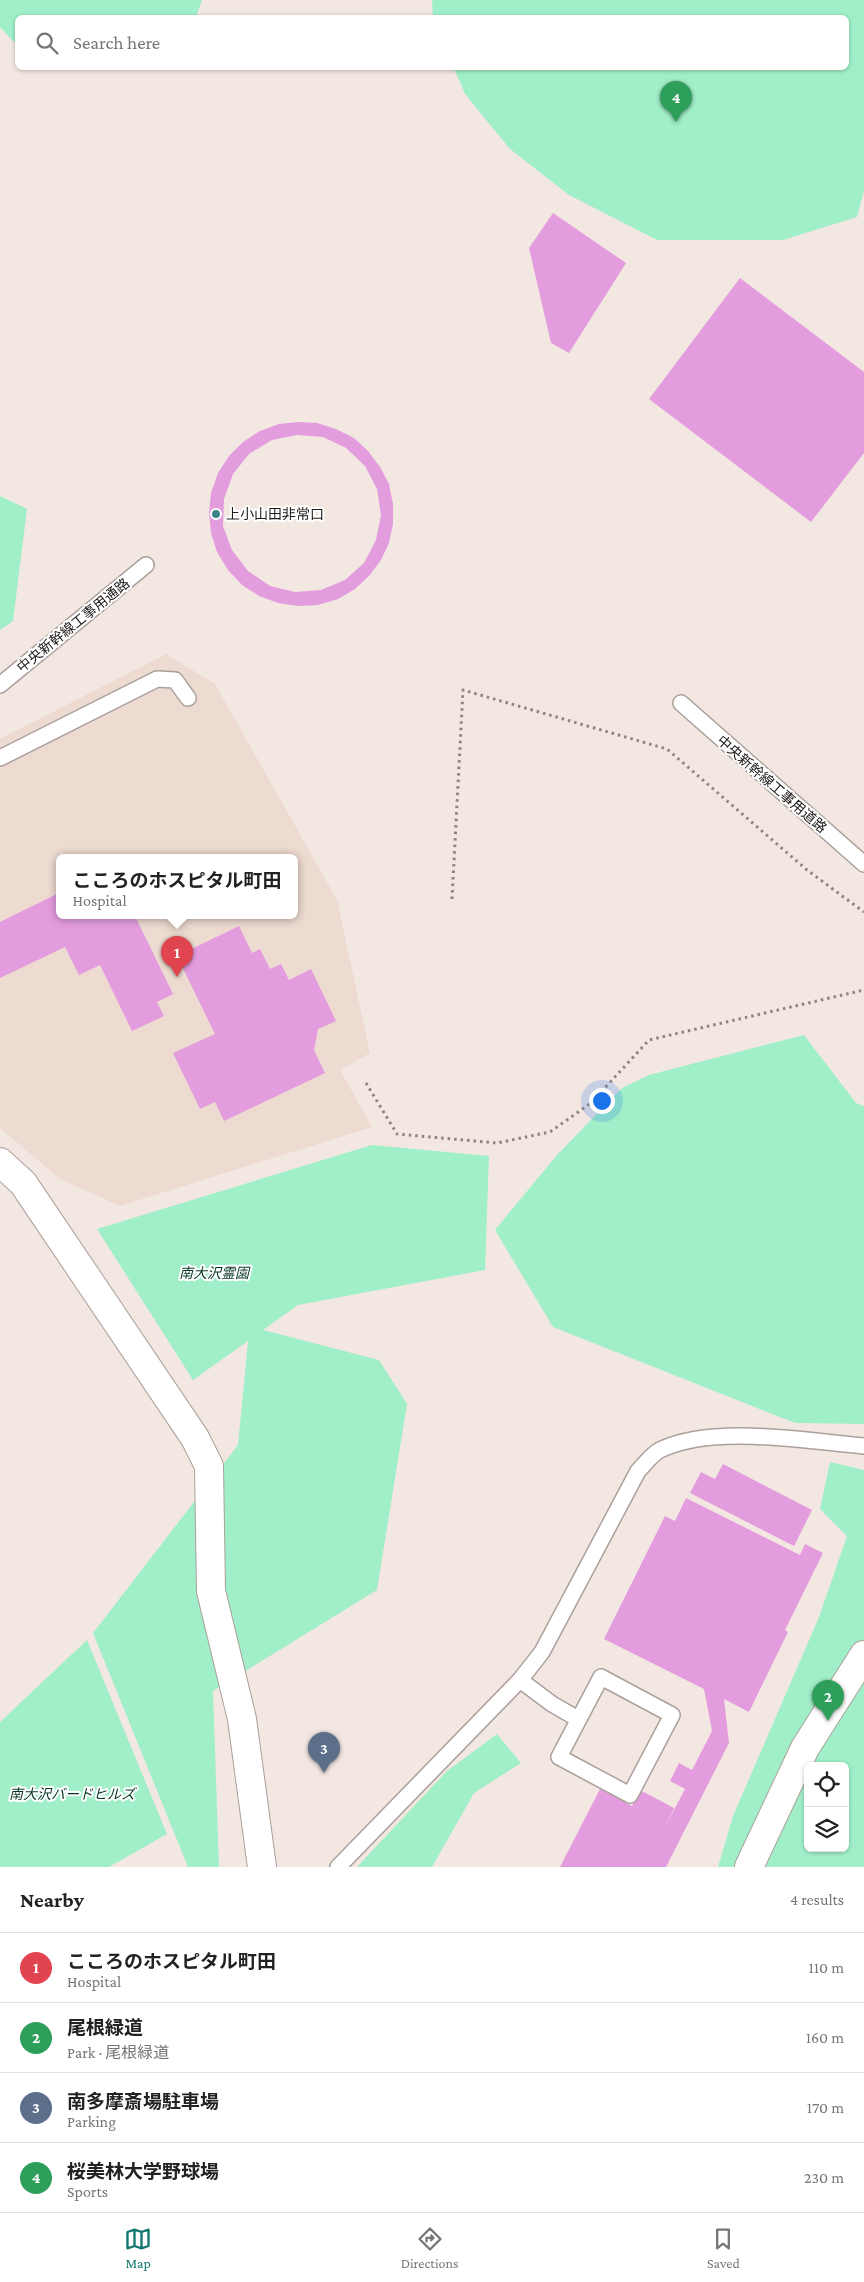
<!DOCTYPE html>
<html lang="en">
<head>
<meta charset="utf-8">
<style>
  body { margin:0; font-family:"Crimson Pro","Noto Sans JP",serif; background:#f6f6f6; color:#222 }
  .controls { position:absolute; right:15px; bottom:15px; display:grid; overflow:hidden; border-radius:8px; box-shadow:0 1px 4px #0004 }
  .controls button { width:45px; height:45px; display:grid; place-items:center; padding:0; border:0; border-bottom:1px solid #e0e0e0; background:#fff; color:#222; font:25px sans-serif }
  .you { position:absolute; left:601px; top:1100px; width:18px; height:18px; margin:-12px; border:4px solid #fff; border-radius:50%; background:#1a73e8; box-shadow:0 0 0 8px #1a73e833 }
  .badge { display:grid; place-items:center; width:32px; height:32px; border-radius:50%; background:#0f766e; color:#fff; font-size:16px; font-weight:700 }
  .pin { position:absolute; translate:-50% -41px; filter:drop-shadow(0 1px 2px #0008) }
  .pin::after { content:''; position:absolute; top:26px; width:18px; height:15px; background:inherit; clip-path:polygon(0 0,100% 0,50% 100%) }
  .popup { position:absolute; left:56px; top:854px; width:242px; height:65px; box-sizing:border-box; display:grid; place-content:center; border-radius:8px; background:#fff; filter:drop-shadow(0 1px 4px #0005); font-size:16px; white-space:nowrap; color:#767676 }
  .popup b { font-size:19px; color:#222 }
  .popup::after { content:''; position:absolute; left:50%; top:100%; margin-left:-10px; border:10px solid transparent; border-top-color:#fff }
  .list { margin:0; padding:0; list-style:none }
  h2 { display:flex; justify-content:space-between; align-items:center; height:65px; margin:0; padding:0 20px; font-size:21px }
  h2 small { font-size:16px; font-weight:400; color:#767676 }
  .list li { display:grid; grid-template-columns:32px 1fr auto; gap:15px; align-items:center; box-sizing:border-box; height:70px; padding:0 20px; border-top:1px solid #e0e0e0 }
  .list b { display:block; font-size:19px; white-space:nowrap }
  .list p { margin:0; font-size:16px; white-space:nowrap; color:#767676 }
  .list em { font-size:16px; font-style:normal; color:#767676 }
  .icon { flex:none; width:28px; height:28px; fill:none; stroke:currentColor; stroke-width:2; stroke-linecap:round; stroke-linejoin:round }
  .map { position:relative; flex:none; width:864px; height:1867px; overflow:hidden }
  .search { position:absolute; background:#fff; box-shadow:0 1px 4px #0004; left:15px; right:15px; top:15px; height:55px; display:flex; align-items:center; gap:12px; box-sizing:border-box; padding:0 18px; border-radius:8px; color:#767676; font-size:19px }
  .sheet { height:345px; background:#fff }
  nav { display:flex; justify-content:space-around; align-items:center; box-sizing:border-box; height:70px; border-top:1px solid #e0e0e0; background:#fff; font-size:14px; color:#767676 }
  nav a { display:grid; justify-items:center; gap:2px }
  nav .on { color:#0f766e }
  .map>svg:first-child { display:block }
</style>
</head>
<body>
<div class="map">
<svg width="864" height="1867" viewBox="0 0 864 1867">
  <rect width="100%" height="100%" fill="#f3e7e2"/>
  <path fill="#eddad0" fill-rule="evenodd" d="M166,654L215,684L337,900L370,1053L340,1070L372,1127L120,1206L60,1179L0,1128V739ZM59,858H294V916H59Z"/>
  <g fill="#a0efc8" fill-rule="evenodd">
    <polygon points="0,0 202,0 196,17 18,18 17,45 0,27"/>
    <polygon points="432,0 864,0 864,191 857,217 783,240 657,240 569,195 510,149 465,94 454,68 846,68 846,18 433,18"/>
    <polygon points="0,496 27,509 13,621 0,630"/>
    <polygon points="804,1035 856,1103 864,1106 864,1424 795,1423 553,1327 495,1230 557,1155 622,1088 649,1075"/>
    <polygon points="372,1145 489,1156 485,1270 298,1305 263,1330 379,1360 407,1404 377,1590 213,1691 219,1867 188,1867 93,1633 238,1445 248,1341 193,1380 97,1229"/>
    <path d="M830,1462L864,1470V1867H718L733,1816L819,1617L847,1536L820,1509ZM808,1766H845V1848H808Z"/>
    <polygon points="87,1640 167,1834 109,1867 0,1867 0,1722"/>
    <polygon points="497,1734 521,1763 474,1793 432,1867 357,1867 447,1771"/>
  </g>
  <g fill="#e39cde" fill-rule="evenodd">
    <polygon points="553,213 626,263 569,353 551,343 529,248"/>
    <polygon points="740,278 864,372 864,453 811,522 649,399"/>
    <path d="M298,422L317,423L336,429L354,438L368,451L380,467L389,484L393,504V524L389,543L381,560L369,576L355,589L338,599L318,605L298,606L278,603L259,596L242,585L228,570L217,552L211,533L209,513L211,493L218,473L229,456L243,442L260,431L279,424ZM297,435L323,437L346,448L365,466L377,489L381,515L376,540L364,563L345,580L321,590L295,592L270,586L248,571L232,550L223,526L224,499L233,474L249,454L272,440Z"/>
    <polygon points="59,893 59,916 135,916 173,994 157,1002 164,1016 132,1031 100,965 79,975 65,947 0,978 0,922"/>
    <polygon points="239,926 252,953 260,949 270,969 281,964 289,980 311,969 336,1021 318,1029 314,1050 325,1073 224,1121 215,1102 200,1109 173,1053 215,1034 177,956"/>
    <polygon points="723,1464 812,1510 794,1546 690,1493 701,1472 715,1479"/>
    <polygon points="686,1498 800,1555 805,1544 823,1553 785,1630 788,1632 749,1712 724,1699 729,1743 666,1867 560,1867 600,1789 632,1806 640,1790 674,1808 666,1825 685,1789 670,1781 679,1763 692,1770 712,1731 704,1689 604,1639 665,1516 675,1521"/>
  </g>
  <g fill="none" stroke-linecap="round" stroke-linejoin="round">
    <g stroke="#aba09b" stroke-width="18">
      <g id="lane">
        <polyline points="0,685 146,565"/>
        <polyline points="681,703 864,864"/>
        <polyline points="0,758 157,679 175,680 188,698"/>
        <polygon points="601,1677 672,1715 630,1795 559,1757"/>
        <polyline points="520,1680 552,1704 578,1719"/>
        <path d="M338,1867L520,1680L542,1652L638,1471C644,1465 652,1454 660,1450C712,1424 806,1441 864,1446"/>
      </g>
    </g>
    <g stroke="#aba09b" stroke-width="30">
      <g id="street">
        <polyline points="0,1162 23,1183 195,1438 209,1466 211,1591 242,1719 262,1867"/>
        <polyline points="749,1867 805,1748 864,1655"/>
      </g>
    </g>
    <g stroke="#8c8480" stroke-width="3" stroke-dasharray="2.5 4" stroke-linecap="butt">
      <polyline points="452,899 463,690 667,749 807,870 864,912"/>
      <polyline points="366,1083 397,1134 497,1143 550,1132 591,1103 649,1040 864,990"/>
    </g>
    <use href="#lane" stroke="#fff" stroke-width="15"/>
    <use href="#street" stroke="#fff" stroke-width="28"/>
  </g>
  <circle fill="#3b8486" stroke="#fff" stroke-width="2" cx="216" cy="514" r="5"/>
  <g text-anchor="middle" stroke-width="4" stroke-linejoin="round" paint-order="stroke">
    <g font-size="14" fill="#1d1917" stroke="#fff" text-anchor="start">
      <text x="226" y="519">上小山田非常口</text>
    </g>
    <g font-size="14" fill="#1d1917" stroke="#fff">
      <text transform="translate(73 625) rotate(-39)" y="5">中央新幹線工事用通路</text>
      <text transform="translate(772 784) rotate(41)" y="5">中央新幹線工事用道路</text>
    </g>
    <g font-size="14" font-style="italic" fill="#063623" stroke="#fff">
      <text x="214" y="1278">南大沢霊園</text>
      <text x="72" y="1799">南大沢バードヒルズ</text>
    </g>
  </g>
</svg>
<div class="controls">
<button><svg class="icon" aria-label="locate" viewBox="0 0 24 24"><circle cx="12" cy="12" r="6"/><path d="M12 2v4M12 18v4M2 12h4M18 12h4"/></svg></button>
<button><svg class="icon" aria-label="layers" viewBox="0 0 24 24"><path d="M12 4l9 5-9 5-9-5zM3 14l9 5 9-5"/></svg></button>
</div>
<div class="you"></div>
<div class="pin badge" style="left:177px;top:977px;background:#e0444e">1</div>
<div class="popup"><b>こころのホスピタル町田</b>Hospital</div>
<div class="pin badge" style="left:828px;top:1721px;background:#2e9e5b">2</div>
<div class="pin badge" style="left:324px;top:1773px;background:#5c6f8a">3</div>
<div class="pin badge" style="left:676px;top:122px;background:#2e9e5b">4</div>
<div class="search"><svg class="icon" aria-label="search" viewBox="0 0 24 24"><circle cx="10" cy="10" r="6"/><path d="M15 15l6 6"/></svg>Search here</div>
</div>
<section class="sheet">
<h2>Nearby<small>4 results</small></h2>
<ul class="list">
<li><span class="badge" style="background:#e0444e">1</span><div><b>こころのホスピタル町田</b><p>Hospital</p></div><em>110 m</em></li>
<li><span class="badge" style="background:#2e9e5b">2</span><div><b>尾根緑道</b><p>Park · 尾根緑道</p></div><em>160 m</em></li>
<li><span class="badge" style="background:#5c6f8a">3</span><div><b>南多摩斎場駐車場</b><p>Parking</p></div><em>170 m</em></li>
<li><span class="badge" style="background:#2e9e5b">4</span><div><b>桜美林大学野球場</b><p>Sports</p></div><em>230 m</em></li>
</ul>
</section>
<nav>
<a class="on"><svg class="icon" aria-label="map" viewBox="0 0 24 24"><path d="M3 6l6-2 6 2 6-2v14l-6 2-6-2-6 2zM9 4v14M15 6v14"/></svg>Map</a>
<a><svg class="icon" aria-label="directions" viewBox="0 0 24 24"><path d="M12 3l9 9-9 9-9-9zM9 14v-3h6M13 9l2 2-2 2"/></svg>Directions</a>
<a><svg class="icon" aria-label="saved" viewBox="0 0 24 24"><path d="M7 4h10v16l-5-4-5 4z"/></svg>Saved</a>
</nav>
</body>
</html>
